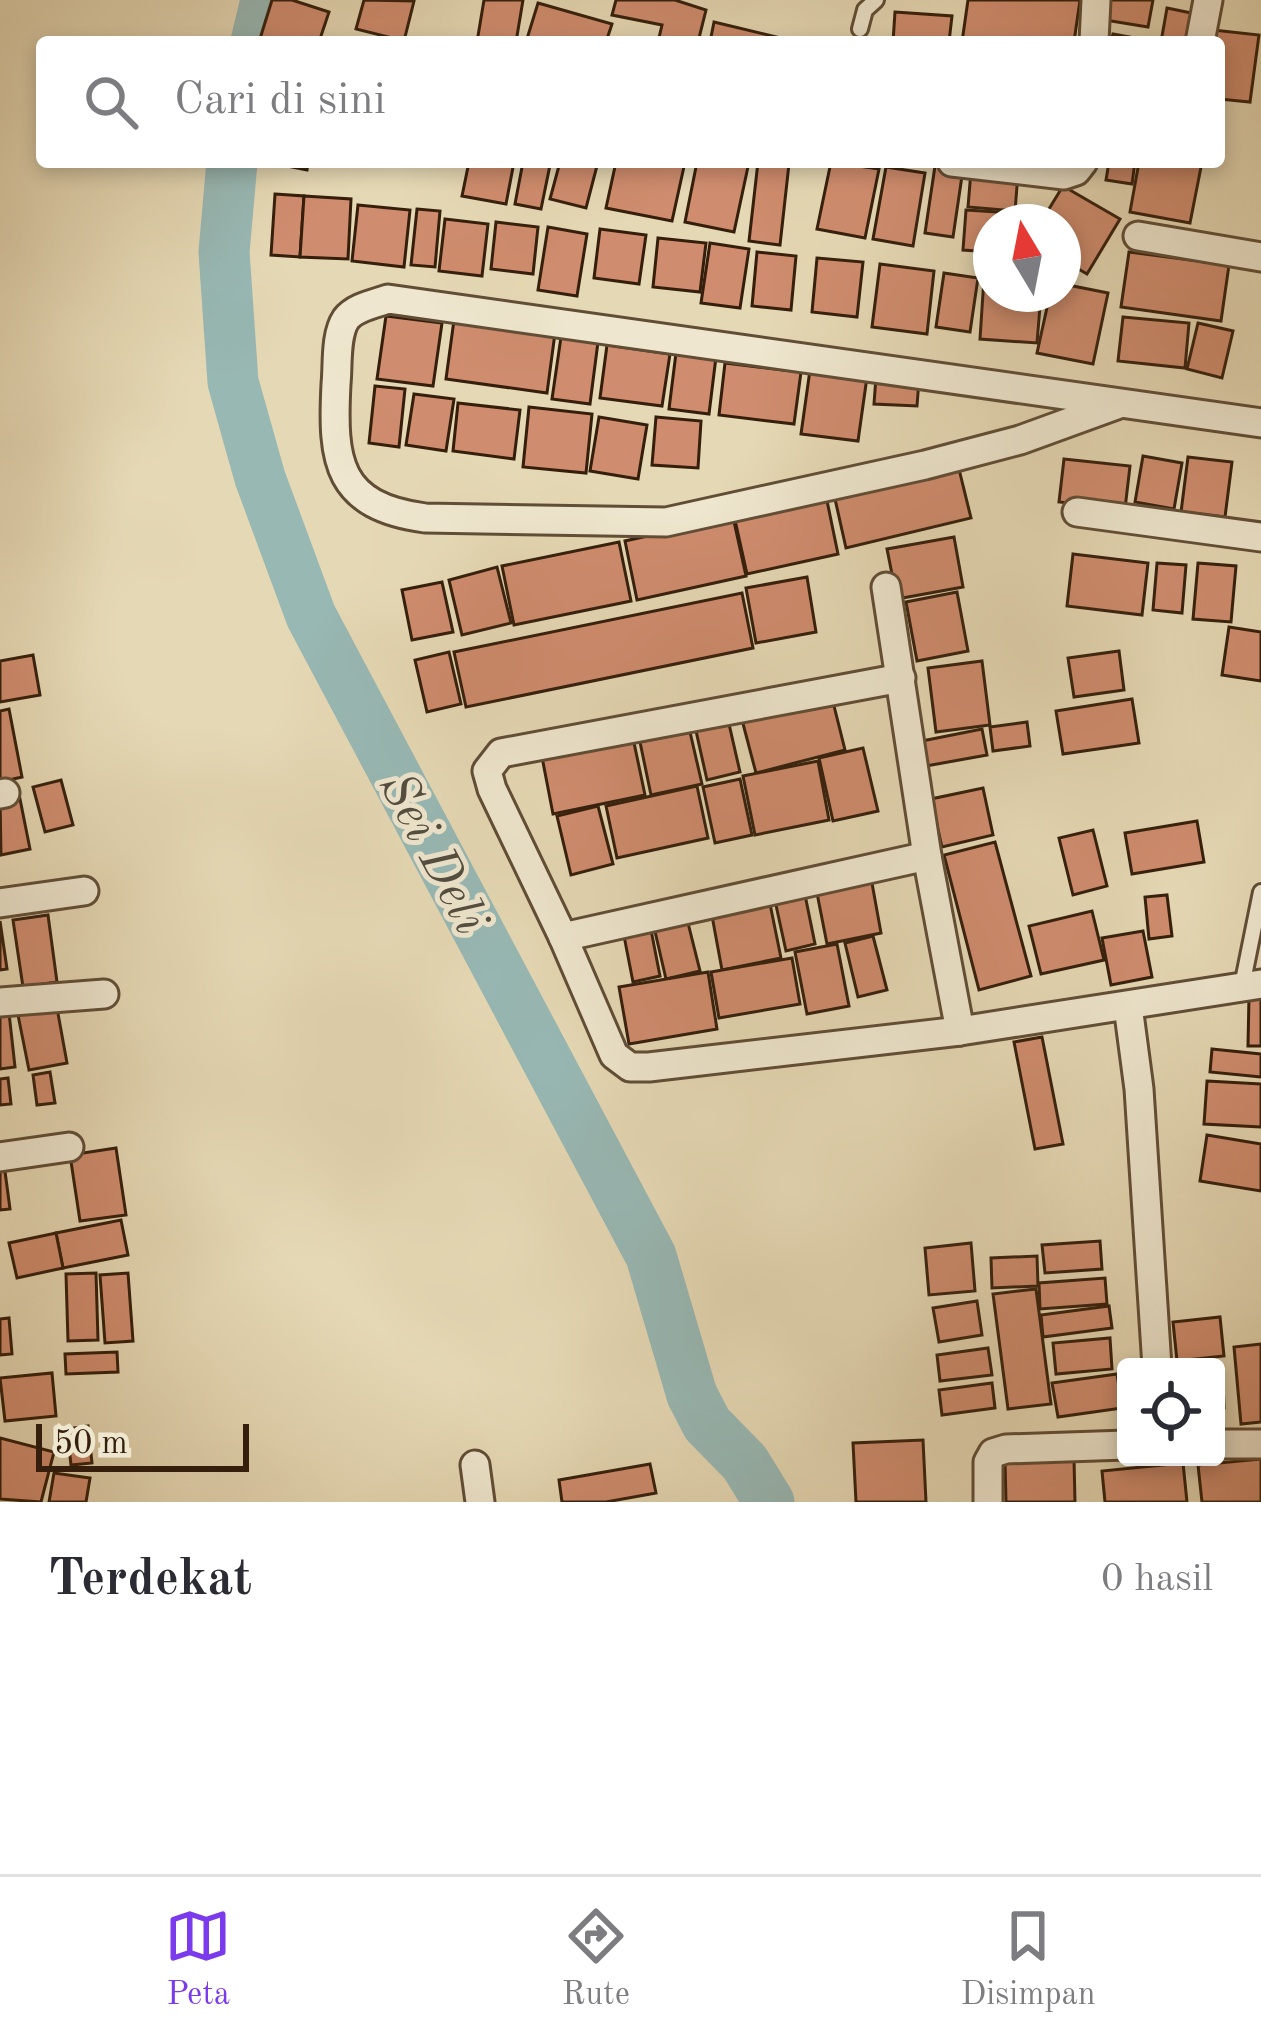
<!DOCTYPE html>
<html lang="id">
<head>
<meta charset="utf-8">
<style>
  body { margin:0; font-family:"Old Standard TT",serif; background:#f2f2f3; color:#2b2b33 }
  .controls { position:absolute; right:36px; bottom:36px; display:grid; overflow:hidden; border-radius:12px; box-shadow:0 6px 18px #0003 }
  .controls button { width:108px; height:108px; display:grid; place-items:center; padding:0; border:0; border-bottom:3px solid #e1e1e2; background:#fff; color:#2b2b33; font:60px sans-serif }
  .compass { position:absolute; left:973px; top:204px; width:108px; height:108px; border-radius:50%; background:#fff; box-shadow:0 6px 18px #0003; rotate:350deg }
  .scale { position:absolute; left:36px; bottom:30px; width:213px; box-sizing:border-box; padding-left:12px; border:6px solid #351f0c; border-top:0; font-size:33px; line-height:42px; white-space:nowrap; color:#351f0c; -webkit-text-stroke:9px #eee6ce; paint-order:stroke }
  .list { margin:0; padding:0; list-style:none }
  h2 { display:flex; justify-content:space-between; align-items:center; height:156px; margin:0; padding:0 48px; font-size:51px }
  h2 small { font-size:39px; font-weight:400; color:#7c7c81 }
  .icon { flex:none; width:66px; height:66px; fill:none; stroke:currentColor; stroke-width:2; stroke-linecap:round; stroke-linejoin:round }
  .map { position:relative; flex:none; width:1261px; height:1502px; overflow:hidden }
  .search { position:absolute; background:#fff; box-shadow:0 6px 18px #0003; left:36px; right:36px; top:36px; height:132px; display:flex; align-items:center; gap:30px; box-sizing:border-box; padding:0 42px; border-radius:12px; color:#7c7c81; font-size:45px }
  .sheet { height:372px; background:#fff }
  nav { display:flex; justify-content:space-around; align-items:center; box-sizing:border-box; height:168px; border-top:3px solid #e1e1e2; background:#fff; font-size:33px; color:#7c7c81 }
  nav a { display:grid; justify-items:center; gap:6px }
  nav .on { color:#7c3aed }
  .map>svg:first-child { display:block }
</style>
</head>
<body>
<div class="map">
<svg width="1261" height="1502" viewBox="0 0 1261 1502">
  <rect width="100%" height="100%" fill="#e5d8b4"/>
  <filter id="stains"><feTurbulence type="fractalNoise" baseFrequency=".00167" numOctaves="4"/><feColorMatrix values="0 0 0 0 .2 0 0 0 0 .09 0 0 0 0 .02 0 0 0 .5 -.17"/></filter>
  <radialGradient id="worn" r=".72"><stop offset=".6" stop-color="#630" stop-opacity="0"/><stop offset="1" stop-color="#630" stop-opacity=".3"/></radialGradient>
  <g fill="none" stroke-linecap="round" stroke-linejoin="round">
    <g stroke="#98b8b4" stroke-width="51">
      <polyline points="256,42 266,0"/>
      <polyline points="232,162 224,252 233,382 260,478 311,616 651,1256 692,1395 707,1424 745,1463 769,1502"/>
    </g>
  </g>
  <g fill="#cf8c6e" stroke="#351f0c" stroke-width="3">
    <polygon points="272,0 292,0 329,12 319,42 259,42"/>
    <polygon points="364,0 414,1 404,41 356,29"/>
    <polygon points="484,0 523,0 516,42 477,42"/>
    <polygon points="616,0 675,0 706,10 698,42 658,42 662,25 612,15"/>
    <polygon points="968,0 1080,0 1074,42 962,42"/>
    <polygon points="1109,0 1153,0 1148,27 1105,20"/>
    <polygon points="538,3 612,24 606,42 526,42"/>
    <polygon points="1167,8 1196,14 1191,42 1161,42"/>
    <polygon points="895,12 952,16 949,42 893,42"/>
    <polygon points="714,22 781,38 780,42 710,42"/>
    <polygon points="1204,29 1259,35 1250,102 1219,99 1219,42 1203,42"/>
    <polygon points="1113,34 1151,41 1151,42 1111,42"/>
    <polygon points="267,162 308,162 307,170"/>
    <polygon points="469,162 514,162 506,204 462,196"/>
    <polygon points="523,162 550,165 541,209 515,204"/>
    <polygon points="560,162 598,162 586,208 550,199"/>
    <polygon points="616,162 685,162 672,221 606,208"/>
    <polygon points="697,162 749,162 734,232 685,222"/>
    <polygon points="758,162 789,164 780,245 749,241"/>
    <polygon points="831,162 879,169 865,238 817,229"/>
    <polygon points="1109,162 1135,162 1132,184 1106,180"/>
    <polygon points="1139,162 1202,162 1190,223 1130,212"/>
    <polygon points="935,166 963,169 953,237 925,233"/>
    <polygon points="886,167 925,173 913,246 873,239"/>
    <polygon points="971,171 1018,174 1015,211 968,207"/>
    <polygon points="1063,186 1120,219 1087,274 1063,260 1063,222 1041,222"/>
    <polygon points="275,194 304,196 300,257 271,255"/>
    <polygon points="304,196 351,199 348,259 300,257"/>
    <polygon points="358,205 410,210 404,267 352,261"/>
    <polygon points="417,209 440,211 435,267 411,265"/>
    <polygon points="966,210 1013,213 1012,222 991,222 991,252 963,250"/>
    <polygon points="445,219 488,224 482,276 439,271"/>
    <polygon points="496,222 538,227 533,274 491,269"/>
    <polygon points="548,227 587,234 577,296 538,290"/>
    <polygon points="600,229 646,235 639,284 594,278"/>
    <polygon points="658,238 706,243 700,292 653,287"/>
    <polygon points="710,243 749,249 740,308 701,303"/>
    <polygon points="757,252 796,256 791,310 752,306"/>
    <polygon points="1129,252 1229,265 1221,321 1121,307"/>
    <polygon points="817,258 863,262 857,317 812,312"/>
    <polygon points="880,264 934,271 927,334 872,327"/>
    <polygon points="944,273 978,278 970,332 936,327"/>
    <polygon points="984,278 991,278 991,294 1041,294 1037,343 980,339"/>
    <polygon points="1063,284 1108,293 1093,364 1037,353 1050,294 1063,294"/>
    <polygon points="386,316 442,323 433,386 377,379"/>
    <polygon points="1123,317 1189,323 1185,368 1118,361"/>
    <polygon points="454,320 555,333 547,393 446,379"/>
    <polygon points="1198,323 1233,331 1222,378 1187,369"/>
    <polygon points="561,337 598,342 590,404 552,399"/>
    <polygon points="607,345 670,354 662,406 600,398"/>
    <polygon points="676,353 716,357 709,414 669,409"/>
    <polygon points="725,363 801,372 794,424 719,415"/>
    <polygon points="810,370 867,377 858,441 801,434"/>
    <polygon points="876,377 919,380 917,406 874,404"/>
    <polygon points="375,386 405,389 399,447 369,443"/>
    <polygon points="414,394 454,399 446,451 406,445"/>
    <polygon points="458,403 520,410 514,459 453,451"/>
    <polygon points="529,407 592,414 586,473 523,467"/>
    <polygon points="599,417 647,425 638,479 590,471"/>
    <polygon points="656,417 701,421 698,468 652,465"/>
    <polygon points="1143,456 1182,463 1174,509 1135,502"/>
    <polygon points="1188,457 1232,462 1225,517 1181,512"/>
    <polygon points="1064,459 1130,466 1125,509 1059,502"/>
    <polygon points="957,461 971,518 846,548 833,490"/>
    <polygon points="825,491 838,554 747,574 733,511"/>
    <polygon points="733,517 746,576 637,600 625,541"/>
    <polygon points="954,537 963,587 897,599 887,549"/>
    <polygon points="619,542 631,601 514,625 502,566"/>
    <polygon points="1073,554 1148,563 1142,615 1067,606"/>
    <polygon points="1157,563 1186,565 1182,613 1153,610"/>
    <polygon points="1198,563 1236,566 1231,622 1193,619"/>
    <polygon points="497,567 511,623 462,635 449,580"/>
    <polygon points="807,577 816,632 756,643 746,588"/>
    <polygon points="442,582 453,632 412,640 402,590"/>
    <polygon points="957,592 968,651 917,661 906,602"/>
    <polygon points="742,593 753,648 466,707 454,652"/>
    <polygon points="1229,627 1261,632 1261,681 1222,675"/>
    <polygon points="1119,651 1124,690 1074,697 1068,658"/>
    <polygon points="449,652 461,704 427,712 415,660"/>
    <polygon points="33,655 40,695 0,702 0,661"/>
    <polygon points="982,661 990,725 936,732 928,668"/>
    <polygon points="831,694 845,750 756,773 741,716"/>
    <polygon points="1132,699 1139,743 1063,754 1056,711"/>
    <polygon points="9,709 22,777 0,782 0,711"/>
    <polygon points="1027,722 1030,746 993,751 990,727"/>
    <polygon points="729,724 740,772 707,780 696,731"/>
    <polygon points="982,729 987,755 926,766 922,741"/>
    <polygon points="690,732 702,784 651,795 640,742"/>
    <polygon points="633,738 645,795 553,814 542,757"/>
    <polygon points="863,748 878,811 833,821 819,758"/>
    <polygon points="818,761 829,820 755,835 743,776"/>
    <polygon points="740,779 752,835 715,843 703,787"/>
    <polygon points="61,780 73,825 45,832 33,787"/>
    <polygon points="697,786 708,838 617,858 606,806"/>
    <polygon points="983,788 993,835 942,847 931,799"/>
    <polygon points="19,794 30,849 1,855 0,797"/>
    <polygon points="598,806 613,864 571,875 557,816"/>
    <polygon points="1197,821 1204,862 1132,874 1125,833"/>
    <polygon points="1093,830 1107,886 1073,895 1059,838"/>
    <polygon points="995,842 1031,976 979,990 944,855"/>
    <polygon points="870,872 881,933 827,944 815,883"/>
    <polygon points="804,890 815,944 786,951 774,896"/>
    <polygon points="768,894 781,958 722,970 710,905"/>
    <polygon points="1167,895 1172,936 1149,939 1145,897"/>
    <polygon points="1092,911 1104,960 1041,974 1029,926"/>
    <polygon points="48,915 57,982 23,987 13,920"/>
    <polygon points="687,919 700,971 666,979 654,927"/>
    <polygon points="0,921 7,969 0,970"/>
    <polygon points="651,930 660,976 633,982 624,936"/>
    <polygon points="1143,931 1152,977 1111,985 1102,938"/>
    <polygon points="873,936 887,990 858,997 845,943"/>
    <polygon points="837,944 849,1006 807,1014 795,952"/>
    <polygon points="792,958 800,1004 719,1018 711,972"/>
    <polygon points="708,972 717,1029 629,1044 619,987"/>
    <polygon points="1249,996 1261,996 1261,1046 1248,1046"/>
    <polygon points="57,1008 67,1063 29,1070 18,1015"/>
    <polygon points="9,1013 15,1067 0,1069 0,1014"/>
    <polygon points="1042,1037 1063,1144 1035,1149 1014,1042"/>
    <polygon points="1212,1049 1261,1054 1261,1077 1210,1072"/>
    <polygon points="50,1072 55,1103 37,1105 33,1075"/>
    <polygon points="8,1078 11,1104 0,1105 0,1079"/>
    <polygon points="1207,1081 1261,1084 1261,1127 1204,1124"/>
    <polygon points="1207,1135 1261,1144 1261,1191 1200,1181"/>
    <polygon points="116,1148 126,1215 80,1221 70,1155"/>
    <polygon points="0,1164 4,1164 10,1209 0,1210"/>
    <polygon points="121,1220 128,1255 63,1268 56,1233"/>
    <polygon points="56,1233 63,1268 17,1278 9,1243"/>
    <polygon points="1100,1241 1102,1269 1045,1273 1042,1245"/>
    <polygon points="971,1243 975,1291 929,1295 925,1248"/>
    <polygon points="1037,1256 1038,1286 992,1288 991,1258"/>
    <polygon points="96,1273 98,1340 68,1341 66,1274"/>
    <polygon points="128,1273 133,1341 105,1343 100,1275"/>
    <polygon points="1105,1278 1107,1304 1040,1309 1039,1283"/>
    <polygon points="1036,1289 1051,1404 1008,1409 993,1294"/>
    <polygon points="977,1301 982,1335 939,1342 933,1308"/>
    <polygon points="1109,1306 1112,1328 1043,1337 1041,1315"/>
    <polygon points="1220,1317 1224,1356 1177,1361 1173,1322"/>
    <polygon points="9,1318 12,1354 0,1355 0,1319"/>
    <polygon points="1110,1338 1112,1369 1056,1374 1053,1343"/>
    <polygon points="1261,1344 1261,1422 1241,1424 1234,1347"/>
    <polygon points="988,1348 992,1375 940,1381 937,1355"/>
    <polygon points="117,1352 118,1372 66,1374 65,1354"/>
    <polygon points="52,1373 56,1416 5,1421 0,1378"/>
    <polygon points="1117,1374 1122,1408 1058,1417 1052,1383"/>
    <polygon points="1216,1379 1223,1379 1224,1408 1216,1409"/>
    <polygon points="992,1383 995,1408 942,1415 939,1390"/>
    <polygon points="88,1426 92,1463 71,1465 67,1429"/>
    <polygon points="0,1438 54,1452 41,1502 0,1499"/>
    <polygon points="923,1440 926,1502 856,1502 853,1443"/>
    <polygon points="1074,1459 1075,1502 1006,1502 1005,1461"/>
    <polygon points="1261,1459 1261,1502 1202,1502 1198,1465"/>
    <polygon points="1183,1463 1187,1502 1105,1502 1102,1471"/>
    <polygon points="650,1464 656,1493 606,1502 562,1502 559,1480"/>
    <polygon points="54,1473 90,1478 86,1502 49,1502"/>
  </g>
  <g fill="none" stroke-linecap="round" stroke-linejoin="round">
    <g stroke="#614d36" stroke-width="20">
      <g id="service">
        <polyline points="860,29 865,10 876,0"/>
        <polyline points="1242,986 1261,892"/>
      </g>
    </g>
    <g stroke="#614d36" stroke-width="33">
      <g id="minor">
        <polyline points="1094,42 1096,0"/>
        <polyline points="1200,42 1208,0"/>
        <polyline points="952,162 1064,175 1076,171 1083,162"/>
        <polyline points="1138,236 1261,257"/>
        <path d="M1119,404L1020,440L925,465L666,522L425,518C337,506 332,462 336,384C338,366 335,335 346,319C355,307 374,304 388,299L1261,423"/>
        <polyline points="1077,512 1261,537"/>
        <polyline points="886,587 927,856 960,1031"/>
        <polyline points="901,678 501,753 487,771 492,789 563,937 614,1055 630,1067 649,1067 960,1031 1261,984"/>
        <polyline points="0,794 5,793"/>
        <polyline points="0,903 84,891"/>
        <polyline points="563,937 927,856"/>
        <polyline points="0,1002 104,994"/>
        <polyline points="1128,1006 1139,1089 1157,1367"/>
        <polyline points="0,1157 69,1147"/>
        <polyline points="1216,1444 1261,1444"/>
        <polyline points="475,1465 480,1502"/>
        <polyline points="988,1502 988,1462 993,1453 1006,1449 1126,1445"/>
      </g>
    </g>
    <use href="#service" stroke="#eee6ce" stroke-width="14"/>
    <use href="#minor" stroke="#eee6ce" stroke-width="27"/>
  </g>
  <g text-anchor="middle" stroke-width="10" stroke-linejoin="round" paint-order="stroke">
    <g font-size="51" font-style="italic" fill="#534d3e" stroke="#eee6ce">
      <text transform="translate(436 852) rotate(62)" y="18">Sei Deli</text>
    </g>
  </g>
  <rect width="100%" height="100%" filter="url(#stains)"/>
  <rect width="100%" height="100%" fill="url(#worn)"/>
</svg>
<div class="controls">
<button><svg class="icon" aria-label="locate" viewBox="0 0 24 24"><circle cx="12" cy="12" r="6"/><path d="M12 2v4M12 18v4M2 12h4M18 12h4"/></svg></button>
</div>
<svg class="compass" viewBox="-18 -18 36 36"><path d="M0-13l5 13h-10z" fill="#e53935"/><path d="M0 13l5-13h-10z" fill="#7c7c81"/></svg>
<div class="scale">50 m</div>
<div class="search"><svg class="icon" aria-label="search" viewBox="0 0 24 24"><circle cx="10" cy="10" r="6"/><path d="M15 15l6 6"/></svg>Cari di sini</div>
</div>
<section class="sheet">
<h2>Terdekat<small>0 hasil</small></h2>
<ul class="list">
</ul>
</section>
<nav>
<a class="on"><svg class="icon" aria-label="map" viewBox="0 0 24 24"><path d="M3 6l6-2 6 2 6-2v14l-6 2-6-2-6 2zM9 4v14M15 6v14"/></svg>Peta</a>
<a><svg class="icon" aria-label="directions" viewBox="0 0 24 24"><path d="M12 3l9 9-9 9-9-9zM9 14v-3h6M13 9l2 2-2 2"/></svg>Rute</a>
<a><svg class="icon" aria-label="saved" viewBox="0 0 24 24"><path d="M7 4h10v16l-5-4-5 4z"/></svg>Disimpan</a>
</nav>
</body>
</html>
